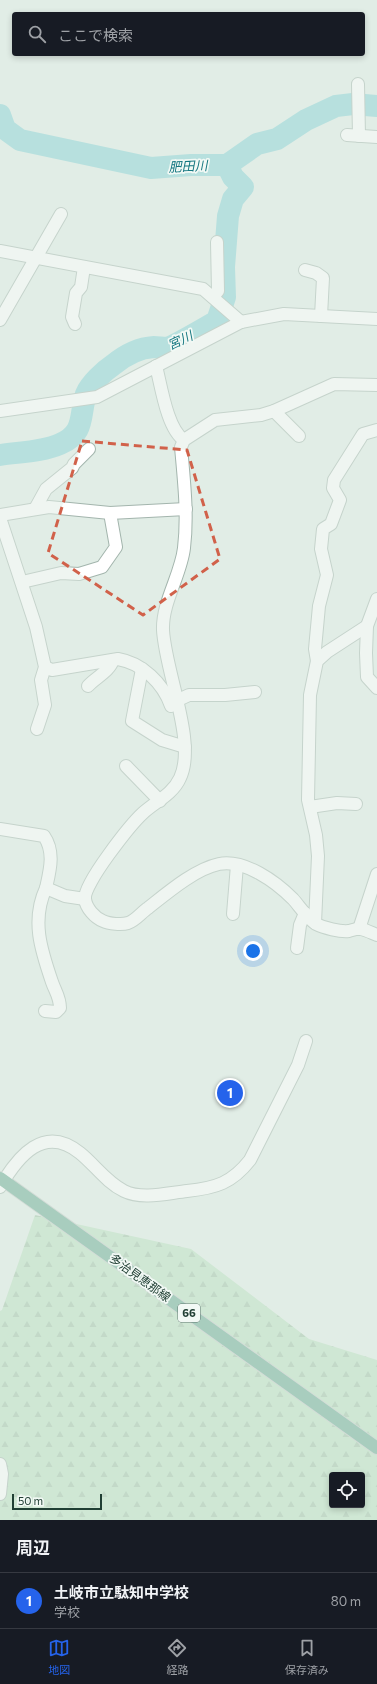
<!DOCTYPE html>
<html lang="ja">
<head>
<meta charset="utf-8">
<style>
  body { margin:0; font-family:Commissioner,"Noto Sans JP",sans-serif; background:#20242c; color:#f1f3f6 }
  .controls { position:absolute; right:12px; bottom:12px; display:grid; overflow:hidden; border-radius:4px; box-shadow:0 2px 6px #0003 }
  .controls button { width:36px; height:36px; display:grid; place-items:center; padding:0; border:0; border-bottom:1px solid #363941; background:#171b24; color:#f1f3f6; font:20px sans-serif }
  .scale { position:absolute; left:12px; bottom:10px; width:90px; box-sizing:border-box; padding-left:4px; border:2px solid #203f34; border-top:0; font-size:11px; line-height:14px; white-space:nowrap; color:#203f34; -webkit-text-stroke:3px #f2f9f5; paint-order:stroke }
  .you { position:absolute; left:253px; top:951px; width:14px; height:14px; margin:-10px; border:3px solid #fff; border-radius:50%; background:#1a73e8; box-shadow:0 0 0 6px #1a73e833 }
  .badge { display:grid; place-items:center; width:26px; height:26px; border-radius:50%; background:#2563eb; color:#fff; font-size:13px; font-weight:700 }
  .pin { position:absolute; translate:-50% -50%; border:2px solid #fff; box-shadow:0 1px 4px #0006 }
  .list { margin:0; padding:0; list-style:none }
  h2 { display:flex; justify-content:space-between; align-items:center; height:52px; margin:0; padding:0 16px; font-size:17px }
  h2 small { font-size:13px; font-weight:400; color:#9ea1a6 }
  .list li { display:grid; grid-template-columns:26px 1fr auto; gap:12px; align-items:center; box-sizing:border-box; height:56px; padding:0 16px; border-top:1px solid #363941 }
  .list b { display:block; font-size:15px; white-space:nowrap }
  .list p { margin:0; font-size:13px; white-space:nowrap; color:#9ea1a6 }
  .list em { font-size:13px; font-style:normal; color:#9ea1a6 }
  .icon { flex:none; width:22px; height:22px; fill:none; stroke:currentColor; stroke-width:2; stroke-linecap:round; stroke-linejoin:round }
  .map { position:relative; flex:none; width:377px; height:1520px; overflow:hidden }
  .search { position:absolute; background:#171b24; box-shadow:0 2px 6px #0003; left:12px; right:12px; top:12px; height:44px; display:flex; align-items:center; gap:10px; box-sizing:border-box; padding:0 14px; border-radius:4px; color:#9ea1a6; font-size:15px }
  .sheet { height:108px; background:#171b24 }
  nav { display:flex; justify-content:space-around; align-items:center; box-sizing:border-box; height:56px; border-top:1px solid #363941; background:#171b24; font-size:11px; color:#9ea1a6 }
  nav a { display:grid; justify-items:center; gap:2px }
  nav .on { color:#2563eb }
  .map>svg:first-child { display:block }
</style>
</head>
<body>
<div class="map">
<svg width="377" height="1520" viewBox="0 0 377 1520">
  <defs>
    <pattern id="forest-firs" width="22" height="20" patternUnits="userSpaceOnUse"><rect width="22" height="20" fill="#b8e0bf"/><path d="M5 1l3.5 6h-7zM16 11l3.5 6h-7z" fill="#9ec1a5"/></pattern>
  </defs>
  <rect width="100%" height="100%" fill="#e1ede6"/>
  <path fill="url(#forest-firs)" fill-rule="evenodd" d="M35,1215L191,1249L309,1339L377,1360V1520H0V1311L2,1310ZM332,1475H362V1505H332Z"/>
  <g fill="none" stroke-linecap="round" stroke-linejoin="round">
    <g stroke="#84d1d6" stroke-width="22">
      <polyline points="0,115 5,129 20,140 151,168 191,165 227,165 257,144 277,139 306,120 336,106 353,104 377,106"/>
      <path d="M0,455C19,452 42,452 60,444C86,433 79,415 86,394C90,384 104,371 113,365C125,355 138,348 154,347C158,347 162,348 166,348C173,347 208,326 217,321L225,297L224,267L228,216L233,199L243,187L233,177L227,165"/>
    </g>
    <g stroke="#a3b5ad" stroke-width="14">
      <g id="minor">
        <polyline points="358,84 359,136"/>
        <polyline points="347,135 377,137"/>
        <polyline points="0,251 203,289 241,322"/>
        <polyline points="305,270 316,273 323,278 321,316"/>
        <polyline points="213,297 218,291 217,242"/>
        <polyline points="0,320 61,214"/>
        <polyline points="75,324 72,317 76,293 81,287 84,267"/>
        <path d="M156,366C161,385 167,429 184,440"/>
        <path d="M377,385L334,384L274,411L261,415L215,420L184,440L181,447C184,481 188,515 184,548C181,575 162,602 163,630C165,671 197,743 180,778C173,794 155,802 143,813C131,824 83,884 85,899C86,908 95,918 103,921C109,924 122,925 128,923C135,921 142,912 148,908C167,893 195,869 219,864C245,859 276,882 293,899C300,907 307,918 316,924C324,928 340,932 349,931C353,930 357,928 361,929C366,930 372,933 377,935"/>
        <polyline points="0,411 97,397 241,322 284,314 377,319"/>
        <polyline points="274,411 299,436"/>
        <polyline points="35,509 46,489 72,468 74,464 89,449"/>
        <polyline points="0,515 49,507 110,513 186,509"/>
        <polyline points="0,518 36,627 45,667 41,680 45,705 37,729"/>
        <polyline points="22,582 61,573 79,574 102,567 116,547 110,513"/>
        <polyline points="377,599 367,626 366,653 367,677 377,688"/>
        <polyline points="317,661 315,649 319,606 327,575 321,549 323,529 331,524 340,500 333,488 334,480 363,434 377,430"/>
        <path d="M45,667L52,670L118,659C142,663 163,683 171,706"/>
        <polyline points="142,669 132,721 162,740 185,747"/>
        <path d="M88,686C95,678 110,671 113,660"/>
        <polyline points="176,701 189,695 225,695 255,692"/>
        <polyline points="126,766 160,801"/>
        <polyline points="310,807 337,803 356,804"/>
        <path d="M0,829L44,836C55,852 50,870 46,888L65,896L85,899"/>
        <polyline points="233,914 237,865"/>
        <polyline points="315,923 318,856 316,835 308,800 310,695 317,661 327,652 367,626"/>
        <polyline points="359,929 377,874"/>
        <polyline points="297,948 300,925 305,913"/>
        <path d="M45,1011L56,1012L60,1008C60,997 55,991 52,982C41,950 31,920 46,888"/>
        <path d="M0,1187C18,1156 44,1124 80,1153C95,1165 106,1182 124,1191C142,1200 168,1193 187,1191C216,1188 232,1183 250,1160L298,1065L306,1041"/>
        <polyline points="0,1464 2,1474 0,1494"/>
      </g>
    </g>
    <g stroke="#c1c9c6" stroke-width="14">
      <polyline id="major" points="0,1178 377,1448"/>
    </g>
    <use href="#minor" stroke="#fff" stroke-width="12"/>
    <use href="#major" stroke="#62a68e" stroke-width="12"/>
  </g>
  <path d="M0 0H377V1520H0ZM82,441L187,450L220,559L143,615L48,553Z" fill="#e1ede6" fill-opacity=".55" fill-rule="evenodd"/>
  <path fill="none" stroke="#d1614a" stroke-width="3" stroke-dasharray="8 5" stroke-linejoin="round" d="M82,441L187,450L220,559L143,615L48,553Z"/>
  <g text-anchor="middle" stroke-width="3.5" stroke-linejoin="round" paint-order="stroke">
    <rect fill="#f2f9f5" stroke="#5f776e" stroke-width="1" x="178" y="1304" width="22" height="18" rx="3"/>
    <g font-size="11" font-weight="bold" fill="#203f34">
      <text x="189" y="1317">66</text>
    </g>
    <g font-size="12" fill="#203f34" stroke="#f2f9f5">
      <text transform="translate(140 1278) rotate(36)" y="4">多治見恵那線</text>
    </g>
    <g font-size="13" font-style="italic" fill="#157780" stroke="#f2f9f5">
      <text transform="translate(188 166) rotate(-3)" y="5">肥田川</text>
      <text transform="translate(180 340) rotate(-25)" y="5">宮川</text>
    </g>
  </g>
</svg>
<div class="controls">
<button><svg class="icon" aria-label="locate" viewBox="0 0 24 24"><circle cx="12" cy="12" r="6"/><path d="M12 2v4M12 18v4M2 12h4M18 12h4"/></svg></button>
</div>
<div class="scale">50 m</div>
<div class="you"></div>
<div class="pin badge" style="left:230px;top:1093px">1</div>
<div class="search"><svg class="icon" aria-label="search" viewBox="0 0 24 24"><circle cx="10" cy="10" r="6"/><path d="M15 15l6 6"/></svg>ここで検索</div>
</div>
<section class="sheet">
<h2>周辺<small></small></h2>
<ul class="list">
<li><span class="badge">1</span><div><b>土岐市立駄知中学校</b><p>学校</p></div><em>80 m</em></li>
</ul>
</section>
<nav>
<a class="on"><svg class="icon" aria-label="map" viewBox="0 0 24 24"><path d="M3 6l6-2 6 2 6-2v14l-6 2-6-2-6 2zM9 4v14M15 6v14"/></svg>地図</a>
<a><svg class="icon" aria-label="directions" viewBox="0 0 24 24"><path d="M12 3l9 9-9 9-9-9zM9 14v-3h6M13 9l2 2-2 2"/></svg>経路</a>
<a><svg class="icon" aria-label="saved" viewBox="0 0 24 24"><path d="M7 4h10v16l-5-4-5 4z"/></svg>保存済み</a>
</nav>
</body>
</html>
